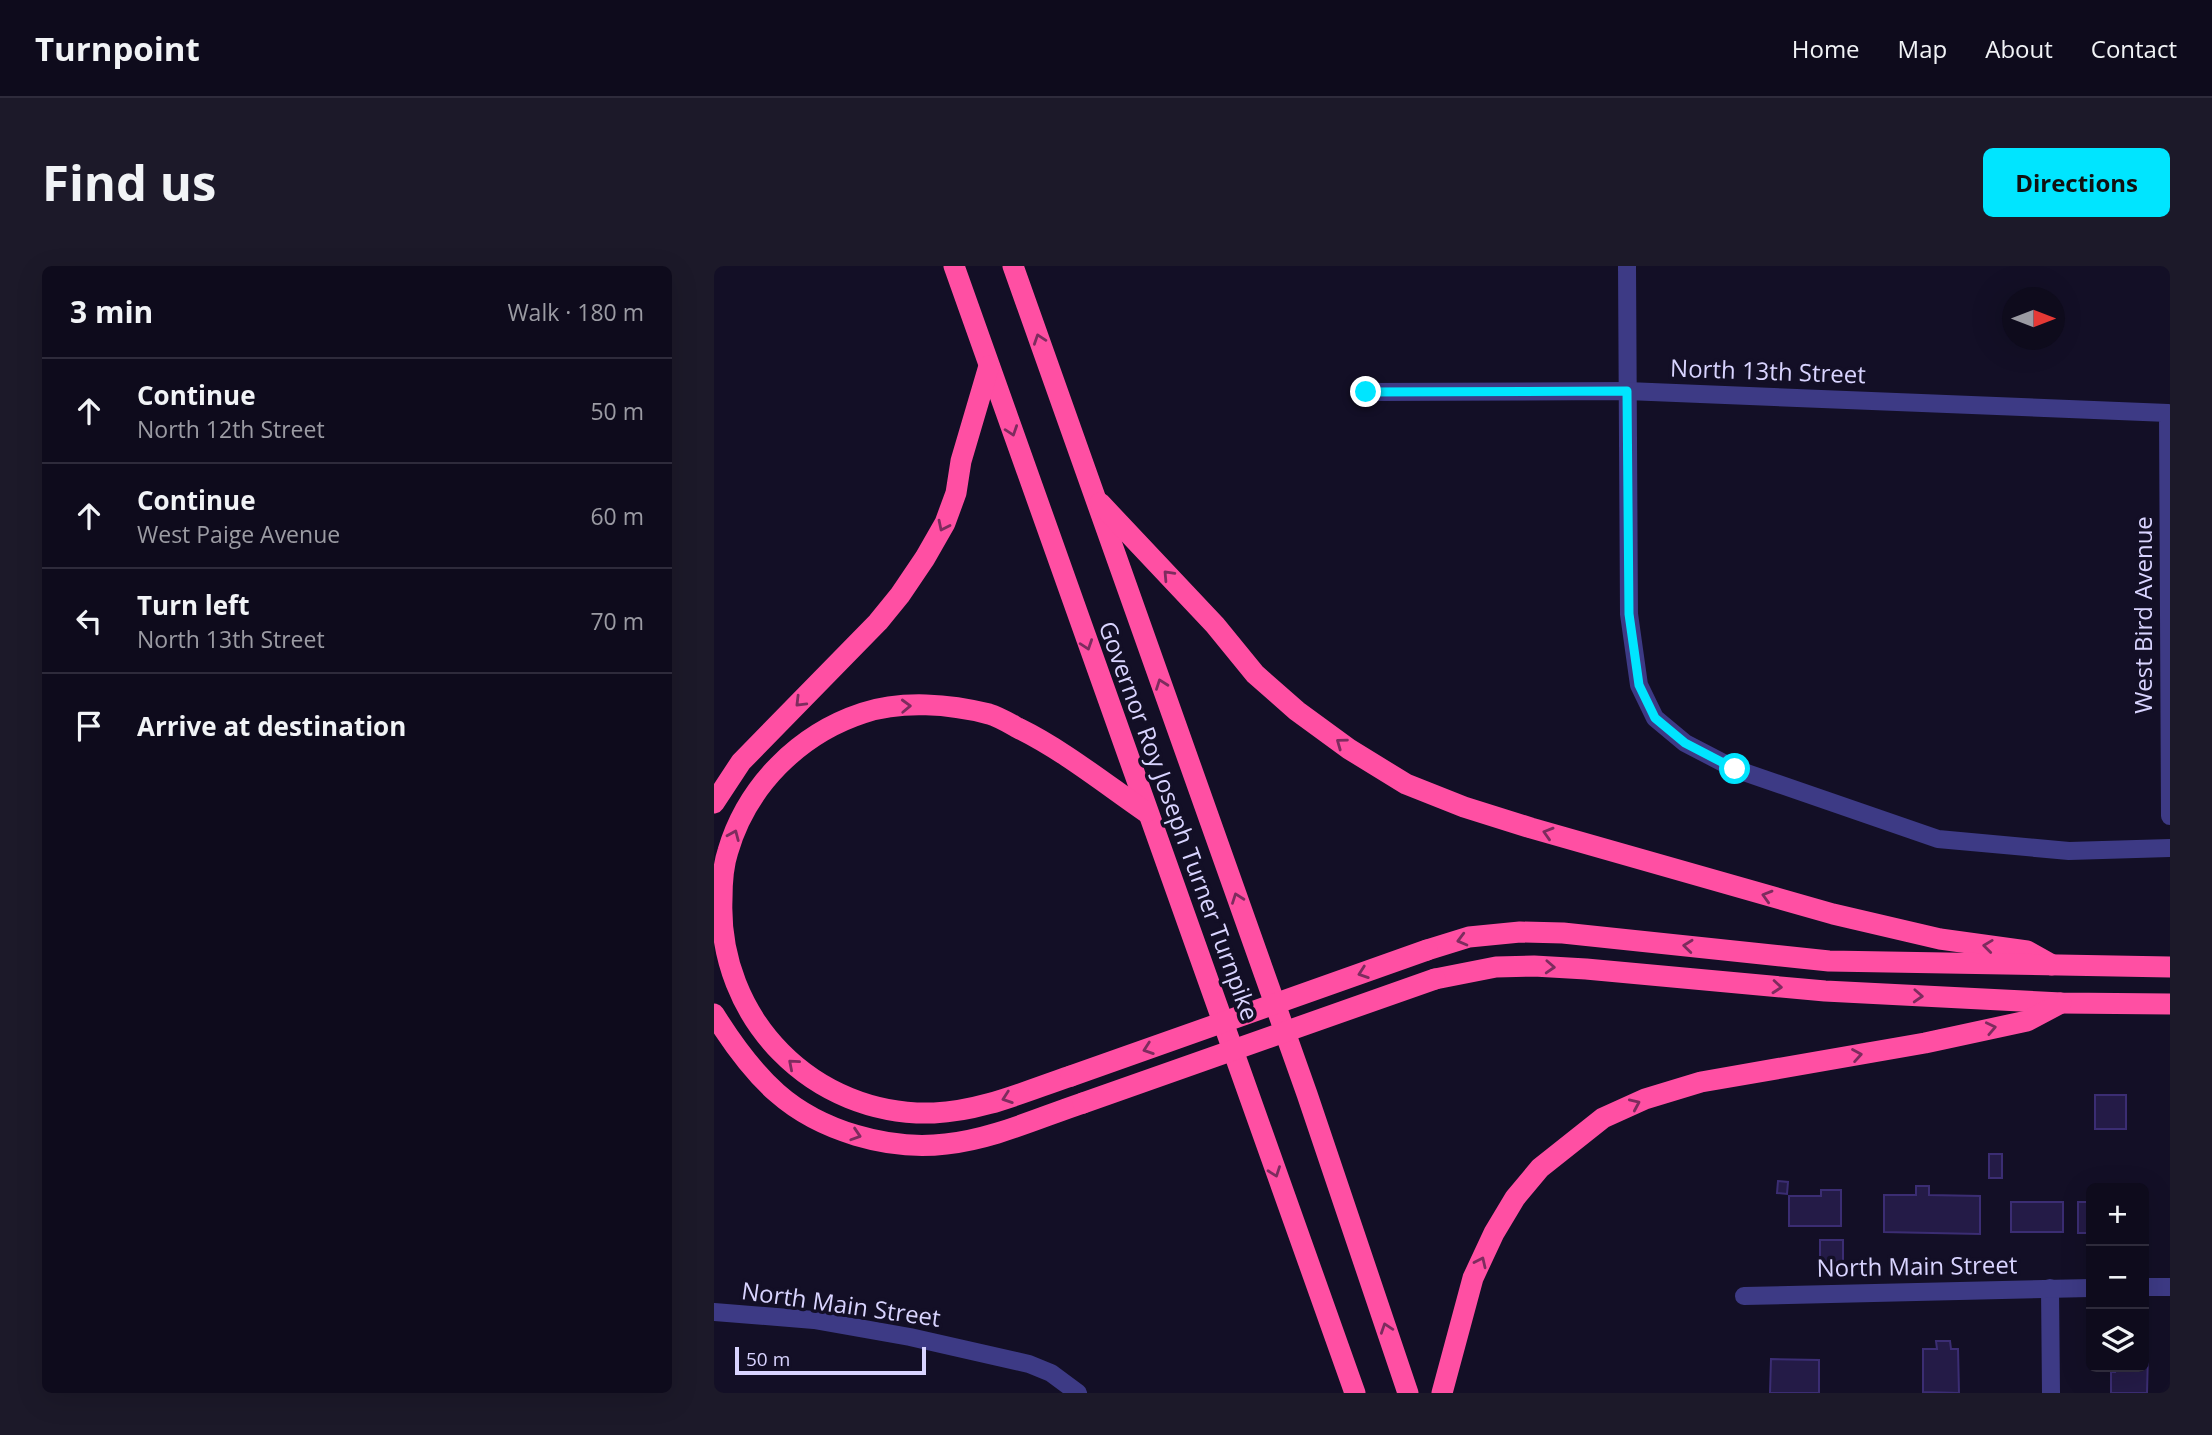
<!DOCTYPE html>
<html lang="en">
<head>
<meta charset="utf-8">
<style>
  body { margin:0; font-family:"Open Sans",sans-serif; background:#1c1929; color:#f1f3f6 }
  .controls { position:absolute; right:21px; bottom:21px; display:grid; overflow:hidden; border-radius:10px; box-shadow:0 7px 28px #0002 }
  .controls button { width:63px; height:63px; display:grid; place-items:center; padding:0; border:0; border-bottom:2px solid #2e2b3b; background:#0e0b1c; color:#f1f3f6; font:35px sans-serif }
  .compass { position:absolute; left:1288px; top:21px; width:63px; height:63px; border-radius:50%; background:#0e0b1c; box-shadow:0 7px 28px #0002; rotate:90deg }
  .scale { position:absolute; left:21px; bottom:18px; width:191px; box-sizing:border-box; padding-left:7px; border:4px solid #d9d4ff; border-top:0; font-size:19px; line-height:24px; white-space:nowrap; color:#d9d4ff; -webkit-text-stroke:5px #130f26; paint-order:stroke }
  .stop { position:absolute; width:21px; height:21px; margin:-16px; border:5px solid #00e5ff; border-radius:50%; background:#fff }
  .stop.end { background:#00e5ff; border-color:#fff; box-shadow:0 2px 7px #0008 }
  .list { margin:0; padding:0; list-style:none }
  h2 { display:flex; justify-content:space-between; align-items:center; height:91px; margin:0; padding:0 28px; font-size:30px }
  h2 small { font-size:23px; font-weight:400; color:#9b9ba3 }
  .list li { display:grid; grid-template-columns:46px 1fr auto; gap:21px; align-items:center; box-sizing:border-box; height:105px; padding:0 28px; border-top:2px solid #2e2b3b }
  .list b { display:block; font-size:26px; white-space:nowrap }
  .list p { margin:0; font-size:23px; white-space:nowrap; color:#9b9ba3 }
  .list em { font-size:23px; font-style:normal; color:#9b9ba3 }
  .icon { flex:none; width:38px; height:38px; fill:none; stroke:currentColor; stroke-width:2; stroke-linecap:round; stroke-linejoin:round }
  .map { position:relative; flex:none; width:1456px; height:1127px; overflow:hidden; border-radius:10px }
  header { display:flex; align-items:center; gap:42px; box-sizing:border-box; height:98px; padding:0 35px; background:#0e0b1c; border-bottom:2px solid #2e2b3b }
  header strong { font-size:33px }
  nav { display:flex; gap:38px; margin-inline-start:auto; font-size:24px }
  .intro { display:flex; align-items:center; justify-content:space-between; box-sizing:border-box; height:168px; padding:0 42px }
  h1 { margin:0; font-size:49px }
  .button { padding:18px 32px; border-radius:10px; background:#00e5ff; color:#111; font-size:24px; font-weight:700 }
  main { display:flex; gap:42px; padding:0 42px }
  aside { flex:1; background:#0e0b1c; border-radius:10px; box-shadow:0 7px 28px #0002 }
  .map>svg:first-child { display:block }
</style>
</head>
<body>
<header>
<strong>Turnpoint</strong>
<nav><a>Home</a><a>Map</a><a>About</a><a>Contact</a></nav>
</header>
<div class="intro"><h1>Find us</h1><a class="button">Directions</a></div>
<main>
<aside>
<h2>3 min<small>Walk · 180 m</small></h2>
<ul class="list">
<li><svg class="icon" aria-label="ahead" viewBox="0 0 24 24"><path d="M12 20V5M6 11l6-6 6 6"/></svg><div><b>Continue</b><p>North 12th Street</p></div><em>50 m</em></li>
<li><svg class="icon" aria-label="ahead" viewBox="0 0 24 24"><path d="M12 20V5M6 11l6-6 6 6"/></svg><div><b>Continue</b><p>West Paige Avenue</p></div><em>60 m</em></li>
<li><svg class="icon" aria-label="left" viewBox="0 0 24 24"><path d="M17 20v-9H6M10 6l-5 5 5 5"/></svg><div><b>Turn left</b><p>North 13th Street</p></div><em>70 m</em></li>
<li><svg class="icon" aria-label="arrive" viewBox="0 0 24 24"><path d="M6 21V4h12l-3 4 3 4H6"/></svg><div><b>Arrive at destination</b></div></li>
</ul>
</aside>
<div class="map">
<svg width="1456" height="1127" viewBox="0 0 1456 1127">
  <rect width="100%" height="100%" fill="#130f26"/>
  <g fill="#241b47" stroke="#3b2d73" stroke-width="2">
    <rect x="1381" y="829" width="31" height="34"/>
    <rect x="1275" y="888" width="13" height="24"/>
    <polygon points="1064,915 1074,916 1073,928 1063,927"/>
    <polygon points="1202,920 1215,920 1215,929 1266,930 1266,968 1170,966 1170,929 1202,929"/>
    <polygon points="1107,924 1127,924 1127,960 1075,960 1075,930 1107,930"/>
    <rect x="1297" y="936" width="52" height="30"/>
    <rect x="1364" y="936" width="13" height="31"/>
    <rect x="1106" y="974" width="23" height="28"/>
    <polygon points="1222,1075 1236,1075 1237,1083 1244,1083 1245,1127 1209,1126 1209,1083 1223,1083"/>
    <polygon points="1430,1088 1434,1088 1433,1127 1397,1127 1397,1106 1401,1106 1401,1101 1430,1101"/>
    <polygon points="1057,1093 1105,1094 1105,1127 1056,1127"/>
  </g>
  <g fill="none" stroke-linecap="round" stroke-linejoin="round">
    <g stroke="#3d3a85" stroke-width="18">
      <polyline points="913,0 915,348 925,419 941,452 971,477 1021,503 1224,573 1355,585 1456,582"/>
      <polyline points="652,126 913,125 1454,147 1456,550"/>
      <polyline points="1430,1021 1456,1021"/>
      <polyline points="1336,1022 1337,1127"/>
      <polyline points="1030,1030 1377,1022"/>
      <polyline points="0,1046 100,1054 196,1071 315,1098 337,1107 364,1127"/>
    </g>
    <g stroke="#ff4fa3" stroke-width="21">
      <polyline points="240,0 641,1127"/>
      <polyline points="299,0 593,828 694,1127"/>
      <polyline points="386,237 501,359 541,408 583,445 635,483 692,518 750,541 817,562 1119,648 1226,673 1313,685 1338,699"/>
      <polyline points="0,537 27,496 164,356 186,329 211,292 231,257 242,227 247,195 275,100"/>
      <polyline points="713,684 755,671 806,666 849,667 1115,695 1456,701"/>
      <polyline points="721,713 782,701 820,700 872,703 1111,725 1347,737 1456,738"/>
      <path d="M0,748C18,777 37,804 63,827C106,865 175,885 232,878C279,873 324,852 369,837"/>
      <path d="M357,810C312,825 268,845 220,847C99,851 3,752 8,633C8,617 9,600 14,585C33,520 85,468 149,447C188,434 236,438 275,448C285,451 295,457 304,462C349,484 390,517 432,546"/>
      <polyline points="728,1127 759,1012 780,967 801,932 826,902 889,852 931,833 987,816 1211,777 1313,755 1347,737"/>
    </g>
    <g stroke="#ff4fa3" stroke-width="21">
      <polyline points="357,810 713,684"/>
      <polyline points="369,837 721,713"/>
    </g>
  </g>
  <defs><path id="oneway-chevron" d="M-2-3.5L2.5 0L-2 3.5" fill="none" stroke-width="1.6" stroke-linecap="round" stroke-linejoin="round" transform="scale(1.75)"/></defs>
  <g stroke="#7d2c5e">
    <use href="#oneway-chevron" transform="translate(325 73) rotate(-109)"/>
    <use href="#oneway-chevron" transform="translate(298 165) rotate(71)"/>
    <use href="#oneway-chevron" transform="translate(229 260) rotate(116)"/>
    <use href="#oneway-chevron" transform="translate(454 309) rotate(-133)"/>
    <use href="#oneway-chevron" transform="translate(373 379) rotate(71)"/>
    <use href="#oneway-chevron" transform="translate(447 418) rotate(-110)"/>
    <use href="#oneway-chevron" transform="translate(86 436) rotate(135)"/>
    <use href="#oneway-chevron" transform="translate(192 440) rotate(-2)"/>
    <use href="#oneway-chevron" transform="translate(627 477) rotate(-144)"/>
    <use href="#oneway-chevron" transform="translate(834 567) rotate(-163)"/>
    <use href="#oneway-chevron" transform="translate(20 569) rotate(-67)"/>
    <use href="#oneway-chevron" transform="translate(1053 630) rotate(-164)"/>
    <use href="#oneway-chevron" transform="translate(523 632) rotate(-110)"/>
    <use href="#oneway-chevron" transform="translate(748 674) rotate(165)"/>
    <use href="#oneway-chevron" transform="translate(974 680) rotate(-174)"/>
    <use href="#oneway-chevron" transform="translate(1274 680) rotate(-173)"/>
    <use href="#oneway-chevron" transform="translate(836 701) rotate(3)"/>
    <use href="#oneway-chevron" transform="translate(649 707) rotate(161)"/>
    <use href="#oneway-chevron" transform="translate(1063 721) rotate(5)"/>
    <use href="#oneway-chevron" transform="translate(1204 730) rotate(3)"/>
    <use href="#oneway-chevron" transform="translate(1277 762) rotate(-12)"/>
    <use href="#oneway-chevron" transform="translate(434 783) rotate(161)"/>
    <use href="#oneway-chevron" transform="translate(1143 789) rotate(-10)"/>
    <use href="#oneway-chevron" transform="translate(79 798) rotate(-139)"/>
    <use href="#oneway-chevron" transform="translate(293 832) rotate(161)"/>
    <use href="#oneway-chevron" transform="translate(921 838) rotate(-24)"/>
    <use href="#oneway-chevron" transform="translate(142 869) rotate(18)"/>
    <use href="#oneway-chevron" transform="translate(561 906) rotate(70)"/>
    <use href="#oneway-chevron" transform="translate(767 996) rotate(-65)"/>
    <use href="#oneway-chevron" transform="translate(672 1062) rotate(-109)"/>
  </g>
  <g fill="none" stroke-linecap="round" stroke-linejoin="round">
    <polyline stroke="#00e5ff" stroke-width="9" points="652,126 913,125 915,348 925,419 941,452 971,477 1021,503"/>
  </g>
  <g text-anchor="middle" stroke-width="7" stroke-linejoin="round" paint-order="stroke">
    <g font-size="24" fill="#d9d4ff" stroke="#130f26">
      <text transform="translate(1054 106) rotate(2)" y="8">North 13th Street</text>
      <text transform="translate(1430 349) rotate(-90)" y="8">West Bird Avenue</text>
      <text transform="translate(464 555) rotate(70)" y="8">Governor Roy Joseph Turner Turnpike</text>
      <text transform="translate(1203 1001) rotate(-1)" y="8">North Main Street</text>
      <text transform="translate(127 1039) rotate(8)" y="8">North Main Street</text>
    </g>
  </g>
</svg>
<div class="controls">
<button>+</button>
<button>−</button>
<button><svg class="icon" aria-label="layers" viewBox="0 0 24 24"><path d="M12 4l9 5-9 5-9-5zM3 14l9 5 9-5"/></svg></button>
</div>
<svg class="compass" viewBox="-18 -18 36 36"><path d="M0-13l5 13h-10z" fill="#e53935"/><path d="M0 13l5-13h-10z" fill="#9b9ba3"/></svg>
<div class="scale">50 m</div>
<div class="stop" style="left:1021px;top:503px"></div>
<div class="stop end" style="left:652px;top:126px"></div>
</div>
</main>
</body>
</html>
